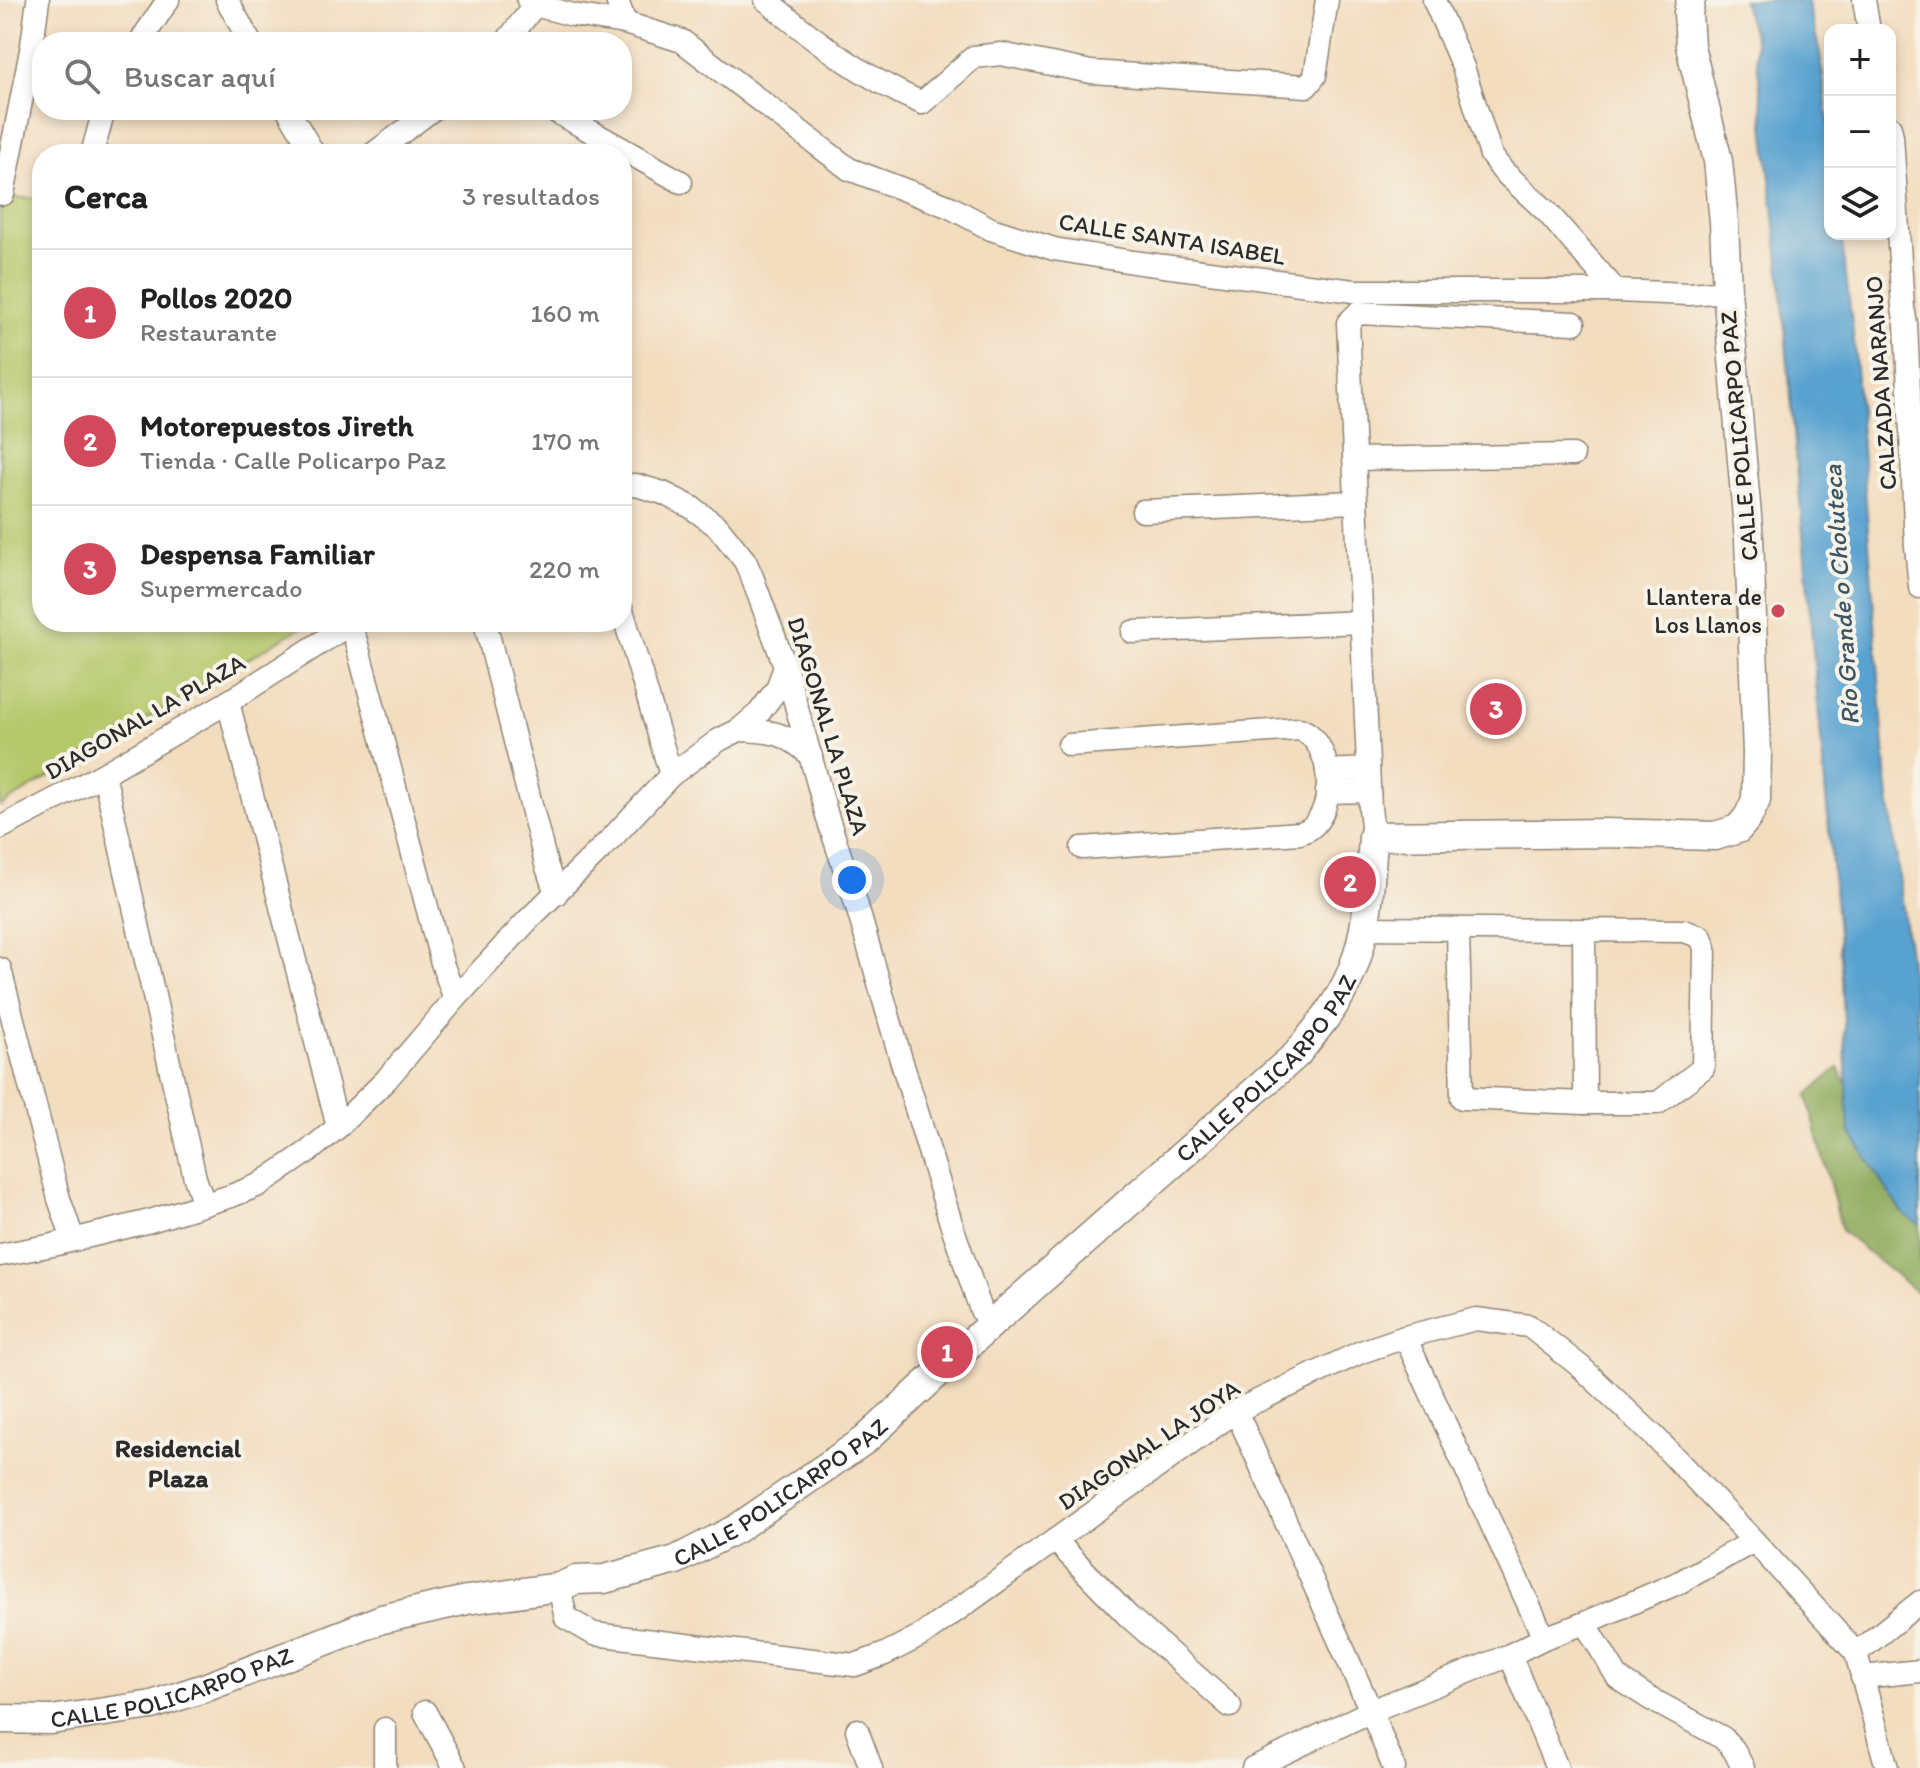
<!DOCTYPE html>
<html lang="es">
<head>
<meta charset="utf-8">
<style>
  body { margin:0; font-family:Itim,sans-serif; background:#f2f2f2; color:#222 }
  .controls { position:absolute; right:24px; top:24px; display:grid; overflow:hidden; border-radius:16px; box-shadow:0 4px 12px #0003 }
  .controls button { width:72px; height:72px; display:grid; place-items:center; padding:0; border:0; border-bottom:2px solid #e0e0e0; background:#fff; color:#222; font:40px sans-serif }
  .you { position:absolute; left:852px; top:880px; width:28px; height:28px; margin:-20px; border:6px solid #fff; border-radius:50%; background:#1a73e8; box-shadow:0 0 0 12px #1a73e833 }
  .badge { display:grid; place-items:center; width:52px; height:52px; border-radius:50%; background:#d1495b; color:#fff; font-size:26px; font-weight:700 }
  .pin { position:absolute; translate:-50% -50%; border:4px solid #fff; box-shadow:0 2px 8px #0006 }
  .list { margin:0; padding:0; list-style:none }
  h2 { display:flex; justify-content:space-between; align-items:center; height:104px; margin:0; padding:0 32px; font-size:34px }
  h2 small { font-size:26px; font-weight:400; color:#767676 }
  .list li { display:grid; grid-template-columns:52px 1fr auto; gap:24px; align-items:center; box-sizing:border-box; height:128px; padding:0 32px; border-top:2px solid #e0e0e0 }
  .list b { display:block; font-size:30px; white-space:nowrap }
  .list p { margin:0; font-size:26px; white-space:nowrap; color:#767676 }
  .list em { font-size:26px; font-style:normal; color:#767676 }
  .icon { flex:none; width:44px; height:44px; fill:none; stroke:currentColor; stroke-width:2; stroke-linecap:round; stroke-linejoin:round }
  .map { position:relative; flex:none; width:1920px; height:1768px; overflow:hidden }
  .search { position:absolute; background:#fff; box-shadow:0 4px 12px #0003; left:32px; top:32px; width:600px; height:88px; display:flex; align-items:center; gap:20px; box-sizing:border-box; padding:0 28px; border-radius:32px; color:#767676; font-size:30px }
  .panel { position:absolute; background:#fff; box-shadow:0 4px 12px #0003; left:32px; top:144px; width:600px; height:488px; border-radius:32px }
  .map>svg:first-child { display:block }
</style>
</head>
<body>
<div class="map">
<svg width="1920" height="1768" viewBox="0 0 1920 1768">
  <rect width="100%" height="100%" fill="#f7f3e8"/>
  <filter id="ink" filterUnits="userSpaceOnUse"><feTurbulence type="fractalNoise" baseFrequency=".0125" numOctaves="2"/><feDisplacementMap in="SourceGraphic" scale="16" xChannelSelector="R" yChannelSelector="G"/><feConvolveMatrix kernelMatrix="1 2 1 2 8 2 1 2 1" color-interpolation-filters="sRGB"/></filter>
  <filter id="wash" filterUnits="userSpaceOnUse"><feTurbulence type="fractalNoise" baseFrequency=".006" numOctaves="4" result="noise"/><feDisplacementMap in="SourceGraphic" scale="32" xChannelSelector="R" yChannelSelector="G"/><feGaussianBlur stdDeviation="1.8" result="paint"/><feColorMatrix in="noise" values="0 0 0 0 0 0 0 0 0 0 0 0 0 0 0 0 0 1.4 0 .05"/><feComposite in="paint" operator="in"/></filter>
  <g filter="url(#wash)">
    <rect width="100%" height="100%" fill="#f3ddbf"/>
    <polygon fill="#b5c86b" stroke="#707a4b" stroke-width="2" points="0,198 42,198 42,622 310,622 0,806"/>
    <polygon fill="#90ac5f" stroke="#5e6c45" stroke-width="2" points="1838,1068 1920,1217 1920,1295 1842,1231 1807,1095"/>
    <polygon fill="#59a2d0" stroke="#42667e" stroke-width="2" points="1742,0 1807,0 1820,52 1830,137 1830,234 1841,234 1854,341 1886,773 1920,1043 1920,1225 1902,1213 1849,1130 1842,979 1779,262 1755,41"/>
  </g>
  <g filter="url(#ink)">
    <g fill="none" stroke-linecap="round" stroke-linejoin="round">
      <g stroke="#8f8475" stroke-width="25">
        <g id="minor">
          <polyline points="227,0 250,42"/>
          <polyline points="528,0 535,5 573,15 625,23 682,41 849,169 950,207 991,229 1054,249 1133,262 1354,291 1616,291 1689,294 1727,291"/>
          <polyline points="617,0 625,23"/>
          <path d="M766,0C814,40 864,78 922,103L974,57L1001,54L1091,72L1307,86L1315,76L1327,0"/>
          <polyline points="1434,0 1463,67 1491,155 1503,171 1547,212 1616,291"/>
          <polyline points="1864,0 1869,30"/>
          <polyline points="140,42 168,0"/>
          <polyline points="506,42 535,5"/>
          <polyline points="288,110 314,154"/>
          <polyline points="553,110 681,182"/>
          <polyline points="1890,127 1892,136 1903,308 1906,324 1916,546 1920,587"/>
          <polyline points="92,154 104,110"/>
          <polyline points="373,154 432,110"/>
          <polyline points="3,194 32,45 38,0"/>
          <polyline points="1354,459 1573,455"/>
          <polyline points="622,486 636,485 663,493 691,507 718,527 745,561 752,577 785,666 828,819 856,903 900,1056 951,1223 981,1310 990,1325"/>
          <polyline points="1143,511 1356,502"/>
          <polyline points="622,610 671,775"/>
          <polyline points="485,622 546,864 556,894"/>
          <polyline points="349,625 356,641 442,963 455,999"/>
          <polyline points="1133,632 1361,622"/>
          <polyline points="228,702 338,1127"/>
          <path d="M739,730C773,731 785,732 811,756"/>
          <path d="M1069,745L1299,729C1336,741 1339,823 1300,833L1082,848"/>
          <polyline points="1327,771 1368,769"/>
          <polyline points="100,776 107,787 195,1178 204,1204"/>
          <polyline points="1327,792 1369,791"/>
          <polyline points="0,828 100,776 228,702 353,622"/>
          <polyline points="1373,836 1370,808 1348,323 1358,313 1574,323"/>
          <polyline points="1363,928 1684,931 1701,937 1705,948 1703,1068 1658,1103 1585,1103 1462,1098 1458,930"/>
          <polyline points="1584,930 1585,1103"/>
          <polyline points="0,969 59,1199 73,1239"/>
          <polyline points="0,1255 53,1245 150,1221 231,1196 259,1185 309,1151 338,1127 386,1080 455,999 528,920 610,840 671,775 719,740 739,730 759,713 777,689 785,666"/>
          <polyline points="1405,1337 1544,1638"/>
          <polyline points="1236,1411 1371,1711 1394,1768"/>
          <polyline points="1055,1540 1128,1616 1230,1706"/>
          <polyline points="559,1587 566,1618 594,1634 855,1665 885,1654 922,1635 1236,1411 1361,1352 1405,1337 1476,1319 1529,1326 1581,1367 1656,1438 1754,1541 1856,1653 1887,1768"/>
          <polyline points="1585,1623 1618,1678 1649,1698 1723,1738 1734,1750 1743,1768"/>
          <polyline points="1856,1653 1920,1602"/>
          <polyline points="1510,1655 1557,1768"/>
          <polyline points="1862,1677 1920,1671"/>
          <polyline points="425,1712 455,1768"/>
          <polyline points="857,1730 871,1768"/>
          <polyline points="385,1768 385,1729"/>
          <polyline points="1253,1768 1371,1711 1510,1655 1544,1638 1585,1623 1680,1582 1754,1541"/>
        </g>
      </g>
      <g stroke="#8f8475" stroke-width="31">
        <g id="tertiary">
          <path id="s1" d="M0,1719L51,1720L152,1705L207,1687L382,1619L467,1600L559,1587L576,1580L604,1579L646,1568L676,1560L736,1529L865,1440L990,1325L1297,1054C1313,1033 1332,1012 1344,988C1368,943 1370,887 1373,836L1604,833L1715,836L1738,829L1748,817L1756,800L1757,754L1749,539L1727,291L1724,222L1718,161L1690,46L1688,13L1691,0"/>
        </g>
      </g>
      <use href="#minor" stroke="#fff" stroke-width="22"/>
      <use href="#tertiary" stroke="#fff" stroke-width="28"/>
    </g>
  </g>
  <circle fill="#d1495b" stroke="#f7f3e8" stroke-width="3" cx="1778" cy="611" r="8"/>
  <g text-anchor="middle" stroke-width="8" stroke-linejoin="round" paint-order="stroke">
    <g font-size="24" fill="#2b2b2b" stroke="#f7f3e8">
      <text transform="translate(1172 239) rotate(9)" y="8">CALLE SANTA ISABEL</text>
      <text transform="translate(1881 383) rotate(-94)" y="8">CALZADA NARANJO</text>
      <text transform="translate(1739 436) rotate(-95)" y="8">CALLE POLICARPO PAZ</text>
      <text transform="translate(145 717) rotate(-30)" y="8">DIAGONAL LA PLAZA</text>
      <text transform="translate(828 726) rotate(73)" y="8">DIAGONAL LA PLAZA</text>
      <text dy="8" stroke="none"><textPath href="#s1" startOffset="1472">CALLE POLICARPO PAZ</textPath></text>
      <text transform="translate(1149 1445) rotate(-34)" y="8">DIAGONAL LA JOYA</text>
      <text dy="8" stroke="none"><textPath href="#s1" startOffset="824">CALLE POLICARPO PAZ</textPath></text>
      <text dy="8" stroke="none"><textPath href="#s1" startOffset="176">CALLE POLICARPO PAZ</textPath></text>
    </g>
    <g font-size="24" fill="#2b2b2b" stroke="#f7f3e8" text-anchor="end">
      <text x="1762" y="605">Llantera de<tspan x="1762" dy="28">Los Llanos</tspan></text>
    </g>
    <g font-size="26" font-style="italic" fill="#3b5565" stroke="#f7f3e8">
      <text transform="translate(1841 595) rotate(-94)" y="9">Río Grande o Choluteca</text>
    </g>
    <g font-size="26" font-weight="bold" fill="#2b2b2b" stroke="#f7f3e8">
      <text x="178" y="1457">Residencial<tspan x="178" dy="30">Plaza</tspan></text>
    </g>
  </g>
</svg>
<div class="controls">
<button>+</button>
<button>−</button>
<button><svg class="icon" aria-label="layers" viewBox="0 0 24 24"><path d="M12 4l9 5-9 5-9-5zM3 14l9 5 9-5"/></svg></button>
</div>
<div class="you"></div>
<div class="pin badge" style="left:947px;top:1352px">1</div>
<div class="pin badge" style="left:1350px;top:882px">2</div>
<div class="pin badge" style="left:1496px;top:709px">3</div>
<div class="search"><svg class="icon" aria-label="search" viewBox="0 0 24 24"><circle cx="10" cy="10" r="6"/><path d="M15 15l6 6"/></svg>Buscar aquí</div>
<section class="panel">
<h2>Cerca<small>3 resultados</small></h2>
<ul class="list">
<li><span class="badge">1</span><div><b>Pollos 2020</b><p>Restaurante</p></div><em>160 m</em></li>
<li><span class="badge">2</span><div><b>Motorepuestos Jireth</b><p>Tienda · Calle Policarpo Paz</p></div><em>170 m</em></li>
<li><span class="badge">3</span><div><b>Despensa Familiar</b><p>Supermercado</p></div><em>220 m</em></li>
</ul>
</section>
</div>
</body>
</html>
